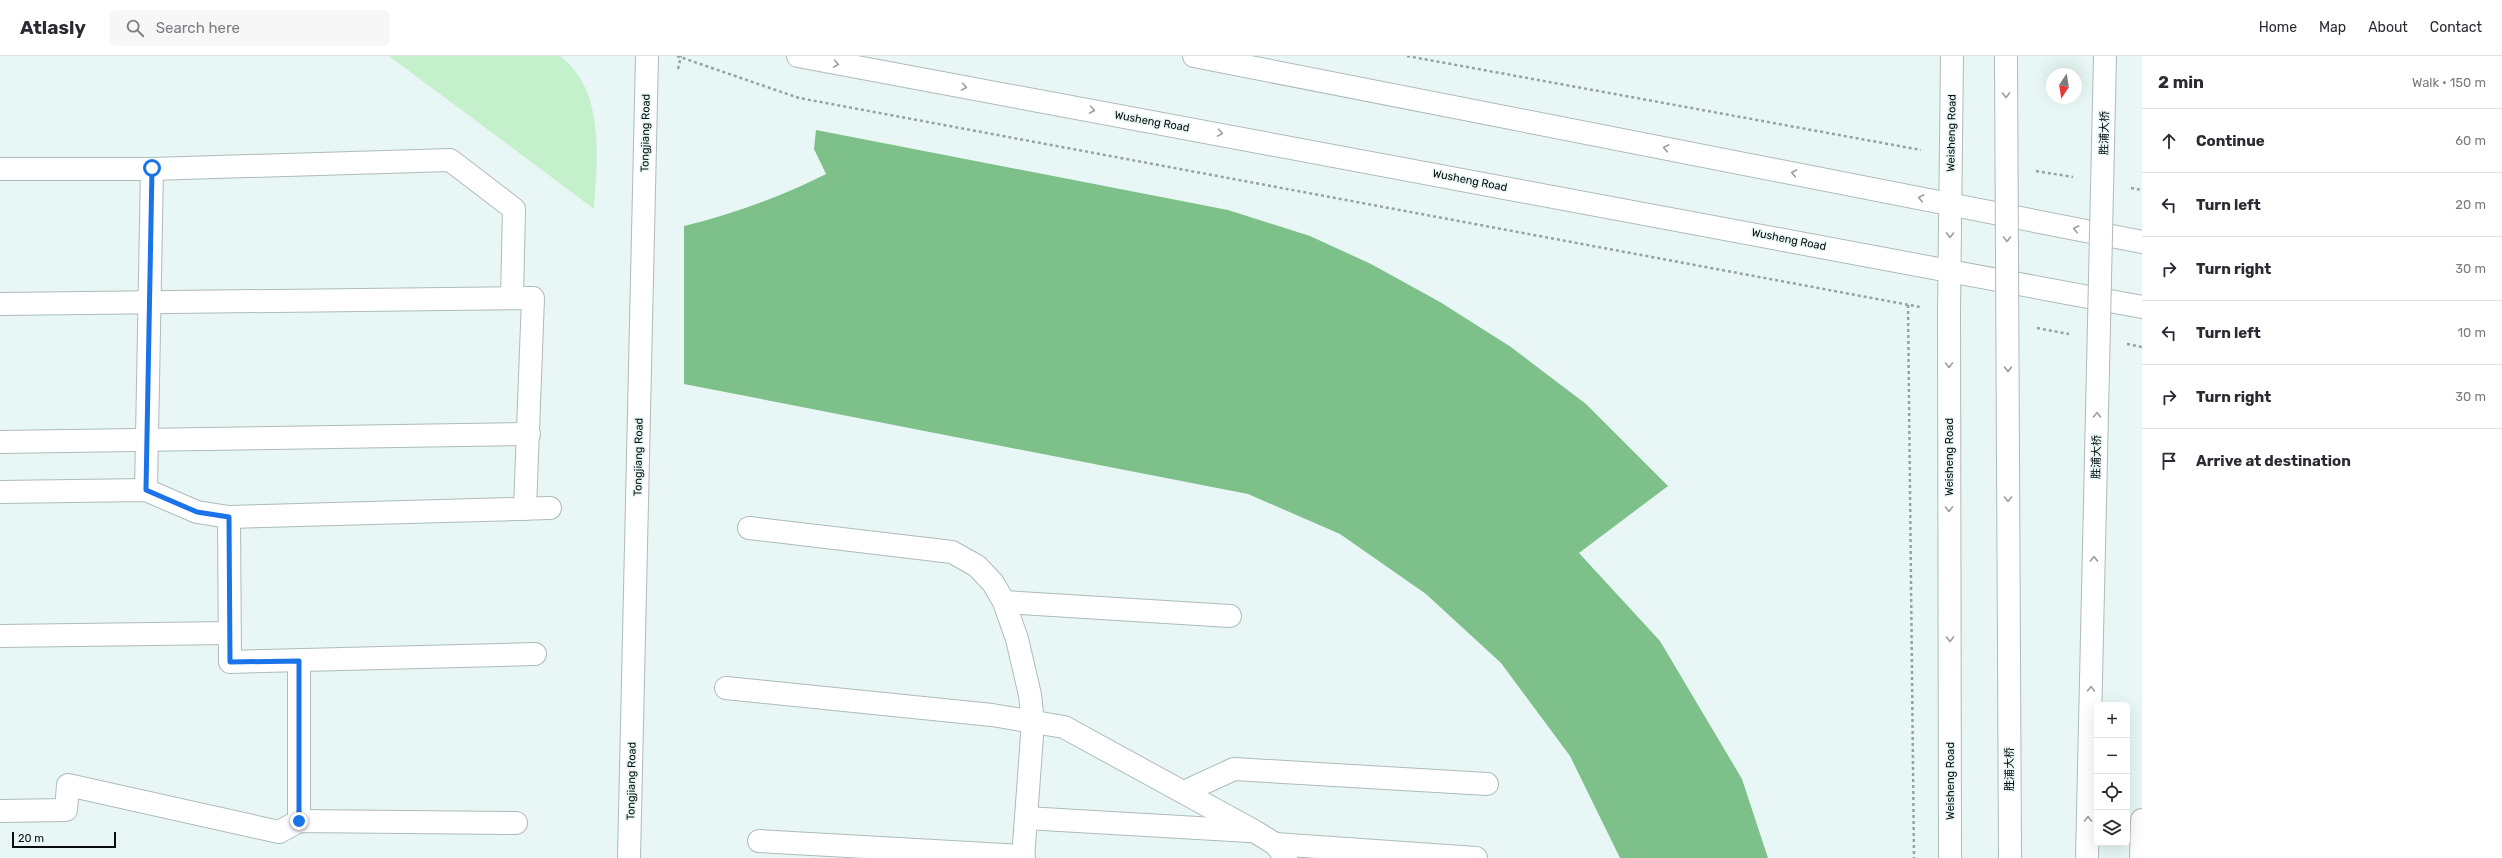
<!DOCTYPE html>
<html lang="en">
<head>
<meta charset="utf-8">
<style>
  body { margin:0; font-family:Rubik,"Noto Sans SC",sans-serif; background:#f7f7f7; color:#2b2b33 }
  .controls { position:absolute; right:12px; bottom:12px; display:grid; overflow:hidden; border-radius:6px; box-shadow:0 4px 16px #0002 }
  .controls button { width:36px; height:36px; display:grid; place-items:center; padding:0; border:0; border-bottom:1px solid #e1e1e2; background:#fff; color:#2b2b33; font:20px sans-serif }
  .compass { position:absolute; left:2046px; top:12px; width:36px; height:36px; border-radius:50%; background:#fff; box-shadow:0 4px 16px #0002; rotate:192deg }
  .scale { position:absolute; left:12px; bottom:10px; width:104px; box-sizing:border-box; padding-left:4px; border:2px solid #080d0d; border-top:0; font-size:11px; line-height:14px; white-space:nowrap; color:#080d0d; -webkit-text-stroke:3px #e8f7f5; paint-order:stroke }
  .stop { position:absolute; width:12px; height:12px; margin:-9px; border:3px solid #1a73e8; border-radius:50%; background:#fff }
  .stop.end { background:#1a73e8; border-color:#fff; box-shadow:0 1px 4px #0008 }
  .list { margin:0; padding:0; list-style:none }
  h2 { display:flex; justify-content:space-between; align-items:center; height:52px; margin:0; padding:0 16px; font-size:17px }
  h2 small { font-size:13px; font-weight:400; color:#7c7c81 }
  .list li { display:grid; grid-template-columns:26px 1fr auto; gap:12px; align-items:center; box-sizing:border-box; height:64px; padding:0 16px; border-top:1px solid #e1e1e2 }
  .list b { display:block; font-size:15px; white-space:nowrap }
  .list em { font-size:13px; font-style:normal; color:#7c7c81 }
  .icon { flex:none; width:22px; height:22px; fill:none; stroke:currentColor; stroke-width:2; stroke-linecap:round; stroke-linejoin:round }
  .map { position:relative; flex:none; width:2142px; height:802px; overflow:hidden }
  header { display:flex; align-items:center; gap:24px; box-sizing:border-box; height:56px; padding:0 20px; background:#fff; border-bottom:1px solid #e1e1e2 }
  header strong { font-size:19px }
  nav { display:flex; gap:22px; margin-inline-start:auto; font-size:14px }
  .search { width:280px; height:36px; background:#f7f7f7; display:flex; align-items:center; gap:10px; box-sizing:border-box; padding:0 14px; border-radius:6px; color:#7c7c81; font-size:15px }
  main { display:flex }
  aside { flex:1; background:#fff }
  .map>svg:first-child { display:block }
</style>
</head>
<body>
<header>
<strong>Atlasly</strong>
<div class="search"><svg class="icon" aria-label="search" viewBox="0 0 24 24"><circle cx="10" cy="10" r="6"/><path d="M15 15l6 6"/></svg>Search here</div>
<nav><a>Home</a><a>Map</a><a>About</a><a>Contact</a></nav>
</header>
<main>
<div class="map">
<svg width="2142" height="802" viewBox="0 0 2142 802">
  <rect width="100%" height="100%" fill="#e8f7f5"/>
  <path fill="#c4f0cb" d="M389,0H560C606,35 597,103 594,153Z"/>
  <path fill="#7ec08a" d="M816,74L1228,154L1310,180L1371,208L1440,246L1511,291L1586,348L1668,430L1579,497L1660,585L1742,723L1768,802H1620L1570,700L1501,607L1426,538L1340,478L1248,438L684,328V170C734,158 780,141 826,118L814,93Z"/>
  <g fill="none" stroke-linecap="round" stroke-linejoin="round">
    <g stroke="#adbbba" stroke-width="24">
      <g id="minor">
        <polyline points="0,113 152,113 450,104 514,153 512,242"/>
        <polyline points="0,248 533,242 525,453"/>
        <polyline points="0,386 529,378"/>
        <polyline points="146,434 152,113"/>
        <polyline points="0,436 146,434 197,456 229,461 550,452"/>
        <polyline points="229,461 230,606 535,598"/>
        <polyline points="749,472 952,496 977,510 993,527 1004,546 1017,583 1030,639 1033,666 1023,802"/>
        <polyline points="1004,546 1230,560"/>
        <polyline points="0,580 229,577"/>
        <polyline points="726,632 992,659 1064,671 1254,775 1275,788 1286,802"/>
        <polyline points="1184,736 1234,713 1487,728"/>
        <polyline points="0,755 66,754 68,729 279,776 299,765 516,767"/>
        <polyline points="1026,762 1249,775"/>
        <polyline points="299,765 299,605"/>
        <polyline points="759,785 1024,800"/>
        <polyline points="1275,788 1476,802"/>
        <polyline points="629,802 647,0"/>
      </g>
    </g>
    <g stroke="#adbbba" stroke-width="24">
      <g id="major">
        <polyline points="798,0 2142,251"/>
        <polyline points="1194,0 2142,186"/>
        <polyline points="1950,802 1949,256 1952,0"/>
        <polyline points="2141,802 2142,764"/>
      </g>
    </g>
    <g stroke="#96a2a0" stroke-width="2.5" stroke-dasharray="3 3" stroke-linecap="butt">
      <polyline points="677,0 799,42 1920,251"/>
      <polyline points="1407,0 1921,94"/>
      <polyline points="678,13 681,0"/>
      <polyline points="2036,115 2073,121"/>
      <polyline points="2131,132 2142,134"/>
      <polyline points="1908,249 1914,802"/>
      <polyline points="2037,272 2069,278"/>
      <polyline points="2127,288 2142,291"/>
    </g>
    <use href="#minor" stroke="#fff" stroke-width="22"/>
    <use href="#major" stroke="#fff" stroke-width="22"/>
    <g stroke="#adbbba" stroke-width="24" stroke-linecap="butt">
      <g id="major-bridge">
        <polyline points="2006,0 2010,802"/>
        <polyline points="2087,802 2105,0"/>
      </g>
    </g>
    <use href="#major-bridge" stroke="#fff" stroke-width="22"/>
  </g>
  <defs><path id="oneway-chevron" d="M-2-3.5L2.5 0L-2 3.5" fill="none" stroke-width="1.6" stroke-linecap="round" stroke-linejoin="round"/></defs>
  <g stroke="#9c9e9e">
    <use href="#oneway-chevron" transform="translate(836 8) rotate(10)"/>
    <use href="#oneway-chevron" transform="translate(964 31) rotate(10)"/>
    <use href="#oneway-chevron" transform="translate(2006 39) rotate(90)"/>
    <use href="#oneway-chevron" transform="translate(1092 54) rotate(10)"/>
    <use href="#oneway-chevron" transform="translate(1220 77) rotate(10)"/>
    <use href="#oneway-chevron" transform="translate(1666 92) rotate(-169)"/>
    <use href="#oneway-chevron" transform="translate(1794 117) rotate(-169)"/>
    <use href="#oneway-chevron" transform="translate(1921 142) rotate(-169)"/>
    <use href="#oneway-chevron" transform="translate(2076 173) rotate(-169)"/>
    <use href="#oneway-chevron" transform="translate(1950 179) rotate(91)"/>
    <use href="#oneway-chevron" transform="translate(2007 183) rotate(90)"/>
    <use href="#oneway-chevron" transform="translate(1949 309) rotate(90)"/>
    <use href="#oneway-chevron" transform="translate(2008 313) rotate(90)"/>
    <use href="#oneway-chevron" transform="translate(2097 359) rotate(-89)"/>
    <use href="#oneway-chevron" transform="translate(2008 443) rotate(90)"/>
    <use href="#oneway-chevron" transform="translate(1949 453) rotate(90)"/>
    <use href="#oneway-chevron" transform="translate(2094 503) rotate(-89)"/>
    <use href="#oneway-chevron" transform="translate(1950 583) rotate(90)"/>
    <use href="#oneway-chevron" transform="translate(2091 633) rotate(-89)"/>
    <use href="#oneway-chevron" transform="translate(2088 763) rotate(-89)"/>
  </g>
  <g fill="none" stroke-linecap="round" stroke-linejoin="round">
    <polyline stroke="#1a73e8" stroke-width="5" points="152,112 146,434 197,456 229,461 230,606 299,605 299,765"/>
  </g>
  <g text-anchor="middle" stroke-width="3" stroke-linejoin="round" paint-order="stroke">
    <g font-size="11" fill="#080d0d" stroke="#e8f7f5">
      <text transform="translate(1152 65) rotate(10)" y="4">Wusheng Road</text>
      <text transform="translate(645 77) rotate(-89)" y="4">Tongjiang Road</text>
      <text transform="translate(1951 77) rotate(-89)" y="4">Weisheng Road</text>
      <text transform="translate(2104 77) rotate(-89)" y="4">胜浦大桥</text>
      <text transform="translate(1470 124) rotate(11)" y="4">Wusheng Road</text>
      <text transform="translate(1789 183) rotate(11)" y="4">Wusheng Road</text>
      <text transform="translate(638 401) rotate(-89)" y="4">Tongjiang Road</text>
      <text transform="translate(1949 401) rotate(-90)" y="4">Weisheng Road</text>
      <text transform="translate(2096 401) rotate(-89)" y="4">胜浦大桥</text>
      <text transform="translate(2009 713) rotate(-90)" y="4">胜浦大桥</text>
      <text transform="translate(631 725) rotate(-89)" y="4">Tongjiang Road</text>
      <text transform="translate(1950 725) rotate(-90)" y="4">Weisheng Road</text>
    </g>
  </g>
</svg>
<div class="controls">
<button>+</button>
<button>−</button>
<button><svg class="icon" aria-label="locate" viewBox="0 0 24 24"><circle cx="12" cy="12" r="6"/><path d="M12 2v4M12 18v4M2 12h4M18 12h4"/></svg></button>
<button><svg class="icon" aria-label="layers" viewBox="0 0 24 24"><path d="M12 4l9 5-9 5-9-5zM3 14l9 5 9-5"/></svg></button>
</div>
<svg class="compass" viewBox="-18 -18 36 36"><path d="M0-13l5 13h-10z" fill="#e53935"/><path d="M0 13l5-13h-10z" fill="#7c7c81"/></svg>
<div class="scale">20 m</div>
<div class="stop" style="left:152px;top:112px"></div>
<div class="stop end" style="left:299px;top:765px"></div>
</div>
<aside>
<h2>2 min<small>Walk · 150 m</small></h2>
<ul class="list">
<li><svg class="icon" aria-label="ahead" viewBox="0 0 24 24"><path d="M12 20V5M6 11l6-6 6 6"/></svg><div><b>Continue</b></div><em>60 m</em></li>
<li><svg class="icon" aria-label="left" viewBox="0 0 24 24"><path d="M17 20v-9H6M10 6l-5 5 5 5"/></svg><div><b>Turn left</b></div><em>20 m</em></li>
<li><svg class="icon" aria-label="right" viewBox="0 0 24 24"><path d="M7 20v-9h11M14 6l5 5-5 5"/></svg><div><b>Turn right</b></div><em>30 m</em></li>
<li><svg class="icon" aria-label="left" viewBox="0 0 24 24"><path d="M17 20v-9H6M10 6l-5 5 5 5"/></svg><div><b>Turn left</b></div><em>10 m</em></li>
<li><svg class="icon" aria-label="right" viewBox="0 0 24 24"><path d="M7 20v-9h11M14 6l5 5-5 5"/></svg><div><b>Turn right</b></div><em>30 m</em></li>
<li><svg class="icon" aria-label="arrive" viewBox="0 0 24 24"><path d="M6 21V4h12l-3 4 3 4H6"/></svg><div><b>Arrive at destination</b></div></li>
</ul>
</aside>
</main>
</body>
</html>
